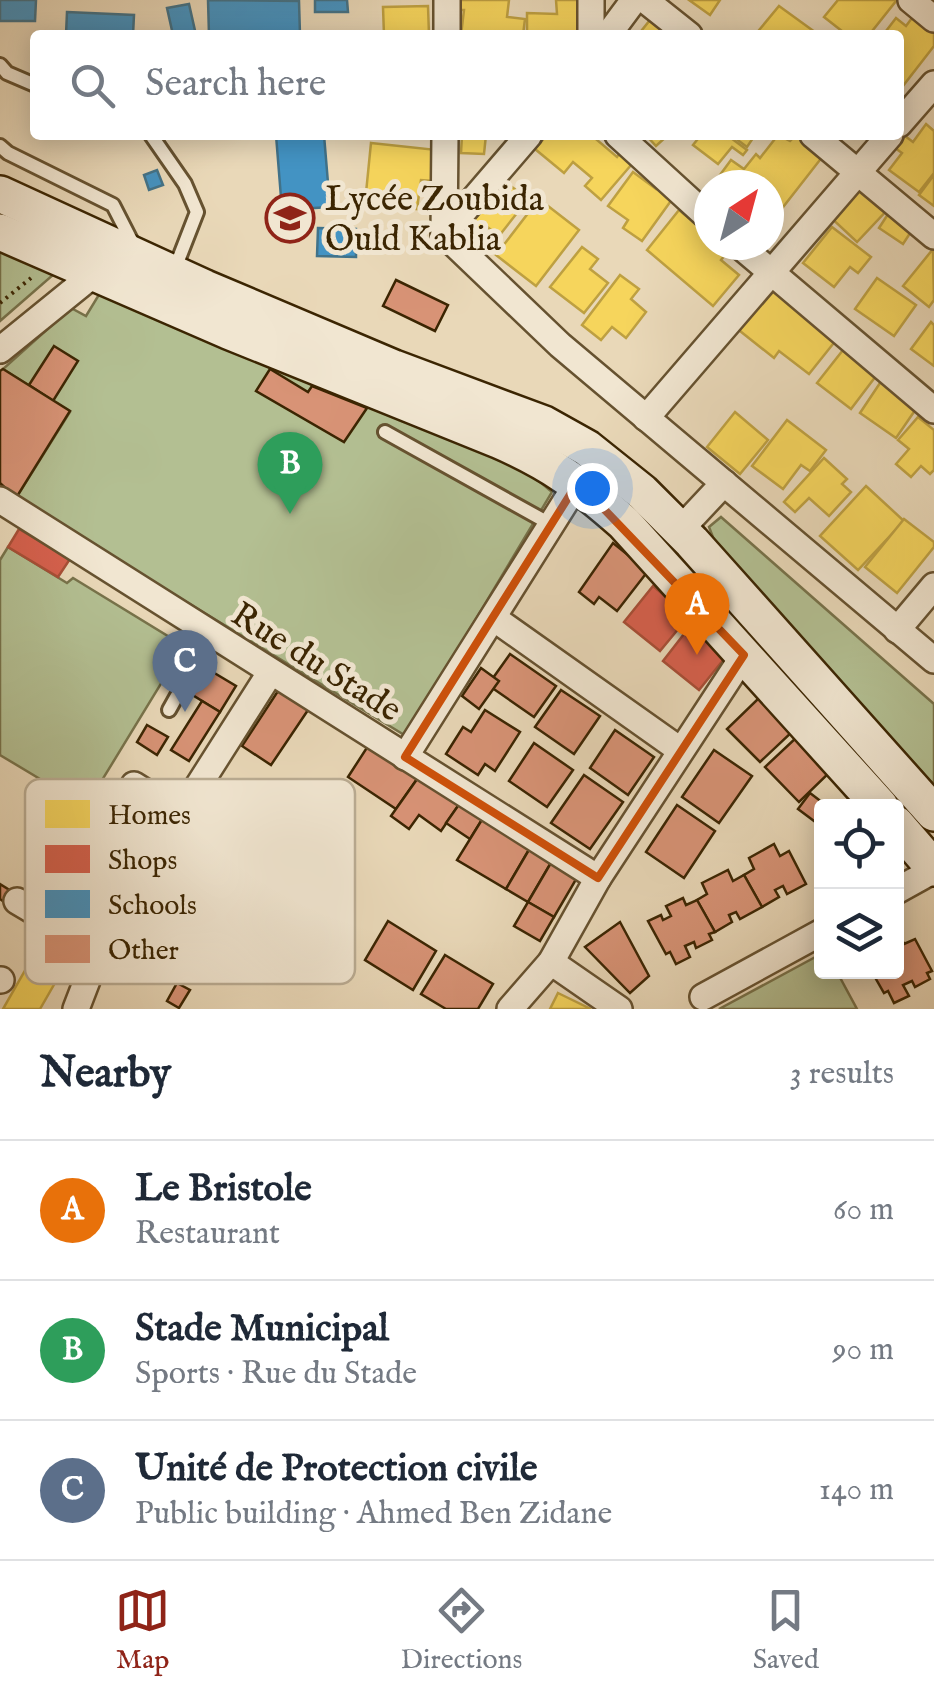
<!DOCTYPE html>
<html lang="en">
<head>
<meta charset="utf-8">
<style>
  body { margin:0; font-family:"IM FELL English",serif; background:#f6f6f7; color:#1f2937 }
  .controls { position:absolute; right:30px; bottom:30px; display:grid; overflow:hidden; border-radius:10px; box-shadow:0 5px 25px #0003 }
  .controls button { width:90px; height:90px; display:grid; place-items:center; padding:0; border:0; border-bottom:2px solid #e0e1e3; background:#fff; color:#1f2937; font:50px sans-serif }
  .compass { position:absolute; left:694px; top:170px; width:90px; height:90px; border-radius:50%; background:#fff; box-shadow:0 5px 25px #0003; rotate:36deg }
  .you { position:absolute; left:592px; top:488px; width:35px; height:35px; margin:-25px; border:8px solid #fff; border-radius:50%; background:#1a73e8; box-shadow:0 0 0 15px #1a73e833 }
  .badge { display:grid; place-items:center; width:65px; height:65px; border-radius:50%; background:#8f2418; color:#fff; font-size:32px; font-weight:700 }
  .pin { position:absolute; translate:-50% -82px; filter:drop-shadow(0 2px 5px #0008) }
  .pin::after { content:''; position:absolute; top:52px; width:35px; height:30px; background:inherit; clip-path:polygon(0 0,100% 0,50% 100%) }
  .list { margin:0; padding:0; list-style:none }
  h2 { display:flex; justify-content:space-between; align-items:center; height:130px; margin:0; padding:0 40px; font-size:42px }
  h2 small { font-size:32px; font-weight:400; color:#747a83 }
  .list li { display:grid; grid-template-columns:65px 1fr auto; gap:30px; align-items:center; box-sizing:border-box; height:140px; padding:0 40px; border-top:2px solid #e0e1e3 }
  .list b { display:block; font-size:38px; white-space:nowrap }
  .list p { margin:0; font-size:32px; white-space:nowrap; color:#747a83 }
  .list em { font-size:32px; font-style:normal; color:#747a83 }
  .icon { flex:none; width:55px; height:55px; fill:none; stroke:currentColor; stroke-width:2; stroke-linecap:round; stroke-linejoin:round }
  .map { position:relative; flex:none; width:934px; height:1009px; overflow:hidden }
  .search { position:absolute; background:#fff; box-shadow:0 5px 25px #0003; left:30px; right:30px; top:30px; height:110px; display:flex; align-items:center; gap:25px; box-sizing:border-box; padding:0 35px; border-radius:10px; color:#747a83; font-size:38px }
  .sheet { height:550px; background:#fff }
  nav { display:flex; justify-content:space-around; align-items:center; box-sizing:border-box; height:140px; border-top:2px solid #e0e1e3; background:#fff; font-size:28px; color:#747a83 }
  nav a { display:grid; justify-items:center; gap:5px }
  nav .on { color:#8f2418 }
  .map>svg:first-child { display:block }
</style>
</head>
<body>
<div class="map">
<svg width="934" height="1009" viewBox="0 0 934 1009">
  <rect width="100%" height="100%" fill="#e9d8b8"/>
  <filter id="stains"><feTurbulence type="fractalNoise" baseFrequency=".002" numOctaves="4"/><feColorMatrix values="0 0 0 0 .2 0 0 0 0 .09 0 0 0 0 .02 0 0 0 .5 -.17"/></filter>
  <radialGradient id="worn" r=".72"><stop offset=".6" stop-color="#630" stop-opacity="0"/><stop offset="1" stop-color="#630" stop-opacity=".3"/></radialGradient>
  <g fill="#b3bf92" stroke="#77724a" stroke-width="2.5">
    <polygon points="0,243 61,268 0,321"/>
    <polygon points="103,288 515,461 552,492 406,736 16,498 70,412 3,369 71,308 86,316"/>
    <polygon points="721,517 934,704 934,785 716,545 709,527"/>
    <polygon points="8,547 67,583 73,578 184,646 96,790 70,797 0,755 0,560"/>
    <polygon points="821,954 822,972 837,972 857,1009 719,1009"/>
  </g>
  <g fill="#f6d55c" stroke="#bea041" stroke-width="2.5">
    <polygon points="458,0 509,0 507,17 525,19 523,35 461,35 464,10 457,10"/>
    <polygon points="556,0 589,0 589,33 527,35 527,13 557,14"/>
    <polygon points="689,0 720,0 710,15"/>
    <polygon points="838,0 895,0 896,1 869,35 847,35 824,17"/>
    <polygon points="428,6 429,35 384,35 383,7"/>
    <polygon points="779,6 819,35 755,35"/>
    <polygon points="915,14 934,29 934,46 899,91 899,35 883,35 896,18 906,26"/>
    <polygon points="650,20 670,35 638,35"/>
    <polygon points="926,124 934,131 934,173 919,192 889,170 902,153 895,148 905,136 913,142"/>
    <polygon points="383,135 436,135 436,138"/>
    <polygon points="462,135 486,135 484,154 461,153"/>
    <polygon points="547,135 602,135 597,140 617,157 625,146 638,157 601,200 585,186 592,178 573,162 564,173 535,149"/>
    <polygon points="646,135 668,135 656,146"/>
    <polygon points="701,135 727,135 747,150 743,155 732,147 718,164 693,145"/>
    <polygon points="731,135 755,135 747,147"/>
    <polygon points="778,135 790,141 796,135 823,156 780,211 769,203 769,185 714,183 731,160 744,169 756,154 760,158"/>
    <polygon points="371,143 437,150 434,181 421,180 417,209 365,203"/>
    <polygon points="633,172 656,189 662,180 678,191 642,241 623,228 628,220 608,206"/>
    <polygon points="934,175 934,206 919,195"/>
    <polygon points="500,178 528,199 499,236 486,226 473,242 458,230"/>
    <polygon points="861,179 890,207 857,242 827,214"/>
    <polygon points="539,199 579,230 536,286 496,255"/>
    <polygon points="892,208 916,224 903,244 879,228"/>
    <polygon points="679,210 709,235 709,245 732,246 721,260 739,275 713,306 647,250"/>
    <polygon points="832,227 871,257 858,273 850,267 834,287 803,263"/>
    <polygon points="582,247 598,259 590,269 608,283 584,313 550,287"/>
    <polygon points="933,249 934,300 929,307 903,286"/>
    <polygon points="620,275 639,289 631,299 646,312 626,338 612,327 601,340 582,325"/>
    <polygon points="877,278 916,305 894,336 855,309"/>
    <polygon points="772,282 837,339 809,374 779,351 774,358 735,327"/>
    <polygon points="931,322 934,325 934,366 911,349"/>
    <polygon points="843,350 876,376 851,409 817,383"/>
    <polygon points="882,380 918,406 896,438 860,413"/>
    <polygon points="735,412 768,440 740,474 707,447"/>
    <polygon points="918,417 934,430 934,470 930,474 921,466 911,477 896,464 909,449 898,440"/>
    <polygon points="787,420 826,450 810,471 801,465 783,489 752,466"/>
    <polygon points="824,458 847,479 842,484 851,492 829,516 809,498 795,512 784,502"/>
    <polygon points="866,486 904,521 858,570 820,536"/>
    <polygon points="904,519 934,542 934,547 897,593 865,567"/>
    <polygon points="47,932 75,948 40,1009 3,1009"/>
    <polygon points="558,993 591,1009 550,1009"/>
  </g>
  <g fill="#d6604d" stroke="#a84e36" stroke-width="2.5">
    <polygon points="19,529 70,559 58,577 8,547"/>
    <polygon points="653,586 689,616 660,651 624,622"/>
    <polygon points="691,625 728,654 699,690 663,661"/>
  </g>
  <g fill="#4393c3" stroke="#417289" stroke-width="2.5">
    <polygon points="0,0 36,0 35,21 0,21"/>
    <polygon points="208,0 299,1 300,35 209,35"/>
    <polygon points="315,0 347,0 348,12 315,12"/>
    <polygon points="189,4 196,35 173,35 167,8"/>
    <polygon points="67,12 134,15 133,35 66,35"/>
    <polygon points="276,135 324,135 330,207 282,210"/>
    <polygon points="157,170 163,185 149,190 144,175"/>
    <polygon points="318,228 356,229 356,257 317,256"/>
  </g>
  <g fill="#d89376" stroke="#3b2502" stroke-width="2.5">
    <polygon points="396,280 448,305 435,331 383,306"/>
    <polygon points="54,346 78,361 53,401 29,385"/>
    <polygon points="3,369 70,411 16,498 0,483 0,371"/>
    <polygon points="270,369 308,392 312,386 367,408 344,442 256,391"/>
    <polygon points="613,543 648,571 617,611 599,597 594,604 579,592"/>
    <polygon points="510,654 556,686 534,717 488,685"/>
    <polygon points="206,668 236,686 220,712 191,694"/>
    <polygon points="481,668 499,681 479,709 462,696"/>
    <polygon points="561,690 600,716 574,754 535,727"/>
    <polygon points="278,691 308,710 271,765 242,746"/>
    <polygon points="760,697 793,731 760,762 727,729"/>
    <polygon points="202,701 220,712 189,761 171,750"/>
    <polygon points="485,710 520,732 495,771 485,764 478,775 446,754 463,727 471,732"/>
    <polygon points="147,725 168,737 157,755 137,742"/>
    <polygon points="615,730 654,757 628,795 590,768"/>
    <polygon points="798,736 832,770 799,802 765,767"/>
    <polygon points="534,743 573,770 547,807 509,781"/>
    <polygon points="368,746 417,779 396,809 348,777"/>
    <polygon points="714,750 752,776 719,823 682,797"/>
    <polygon points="420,775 460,803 441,831 419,815 409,829 391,816"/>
    <polygon points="584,775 623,802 590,849 551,823"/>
    <polygon points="810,793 827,806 822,806 822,827 798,809"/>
    <polygon points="460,803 483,818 470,839 446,823"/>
    <polygon points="677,805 715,831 684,878 646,852"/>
    <polygon points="483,818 530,848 506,889 457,860"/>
    <polygon points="774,844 780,856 789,851 806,884 787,894 783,886 775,890 779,897 762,907 744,875 754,869 749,858"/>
    <polygon points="530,848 552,861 528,902 506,889"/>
    <polygon points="552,861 578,876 554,917 528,902"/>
    <polygon points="728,870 733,881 744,875 762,907 740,919 736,912 729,915 732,922 715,932 697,900 707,894 702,883"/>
    <polygon points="0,884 11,891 4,902 0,899"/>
    <polygon points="683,898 686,905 697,900 715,932 709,934 712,940 696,948 694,942 685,946 690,957 676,964 670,952 666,954 648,921 661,915 663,920 671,916 666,906"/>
    <polygon points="528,902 554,917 540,941 514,926"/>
    <polygon points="388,921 436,951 413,990 365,960"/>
    <polygon points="620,922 649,976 630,993 585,947"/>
    <polygon points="901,937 904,944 915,939 932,971 927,973 930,979 915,987 912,981 903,985 909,996 894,1003 888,991 884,993 872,972 896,972 896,939"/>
    <polygon points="445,955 493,984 478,1009 446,1009 421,994"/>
    <polygon points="177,983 190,990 179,1008 167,1001"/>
  </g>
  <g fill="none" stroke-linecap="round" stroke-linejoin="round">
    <g stroke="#665230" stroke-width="18">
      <g id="lane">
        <polyline points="0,65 7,73 35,85"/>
        <polyline points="151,135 185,184 197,212 174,271"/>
        <polyline points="0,146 8,153 113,205 135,248"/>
        <polyline points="385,432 552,525"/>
        <polyline points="169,710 211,635"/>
      </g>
    </g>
    <g stroke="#665230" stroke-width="30">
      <g id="street">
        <polyline points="591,0 591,35"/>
        <polyline points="645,0 689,35"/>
        <polyline points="911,0 934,19"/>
        <polyline points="447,35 447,0"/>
        <polyline points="608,35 634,0"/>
        <polyline points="899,124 934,84"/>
        <polyline points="445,135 444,234 560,345 934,660"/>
        <polyline points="618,135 709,218"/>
        <polyline points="813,135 934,236"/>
        <polyline points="444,234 529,135"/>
        <polyline points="739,245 934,410"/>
        <polyline points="0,350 95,273"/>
        <polyline points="646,418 890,135"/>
        <polyline points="0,500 598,878"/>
        <polyline points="680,530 724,483"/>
        <polyline points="495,619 680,750"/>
        <polyline points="897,630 934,586"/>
        <polyline points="405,757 578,482"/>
        <polyline points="134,785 180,814"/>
        <polyline points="896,891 934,870"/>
        <polyline points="17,901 98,949"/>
        <polyline points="551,962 619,1009"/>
        <polyline points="0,980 1,980"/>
        <polyline points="703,997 822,932"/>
        <polyline points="76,1009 106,931 270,673"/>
        <polyline points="510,1009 551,962 598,878 744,655"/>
      </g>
    </g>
    <g stroke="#3b2502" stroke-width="40">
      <g id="secondary">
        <polyline points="0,194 205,288 394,368 544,424 587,448 642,492 692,542 934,813"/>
        <path d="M0,232L228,331L498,440C551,463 581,485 624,523L880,806"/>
        <polyline points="896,824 934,868"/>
      </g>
    </g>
    <polyline stroke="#3b2502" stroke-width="4" stroke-dasharray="2.5 5" stroke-linecap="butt" points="0,303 31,278"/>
    <use href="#lane" stroke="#f1e6d1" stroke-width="12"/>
    <use href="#street" stroke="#f1e6d1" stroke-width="25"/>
    <use href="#secondary" stroke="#f1e6d1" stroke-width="35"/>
  </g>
  <path fill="none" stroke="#ce510a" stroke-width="8" stroke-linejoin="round" d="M578,482L744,655L598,878L405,757Z"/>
  <defs>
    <g id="school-ring" transform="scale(2.5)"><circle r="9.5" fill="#f1e6d1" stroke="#8f2418" stroke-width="1.5"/><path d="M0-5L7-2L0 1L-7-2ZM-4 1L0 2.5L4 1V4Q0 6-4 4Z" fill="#8f2418"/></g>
  </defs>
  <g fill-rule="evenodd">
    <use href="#school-ring" x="290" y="218"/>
  </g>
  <g text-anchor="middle" stroke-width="10" stroke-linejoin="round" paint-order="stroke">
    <g font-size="35" fill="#3b2502" stroke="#f1e6d1" text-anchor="start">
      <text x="325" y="210">Lycée Zoubida<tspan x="325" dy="40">Ould Kablia</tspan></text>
    </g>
    <g font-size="35" fill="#3b2502" stroke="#f1e6d1">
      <text transform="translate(317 661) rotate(32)" y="12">Rue du Stade</text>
    </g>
  </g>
  <rect x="25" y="779" width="330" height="205" rx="15" fill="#f1e6d1" stroke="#baac93" stroke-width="2.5"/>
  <rect x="45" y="800" width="45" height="28" fill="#f6d55c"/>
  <rect x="45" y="845" width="45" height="28" fill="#d6604d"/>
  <rect x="45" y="890" width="45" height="28" fill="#4393c3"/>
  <rect x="45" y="935" width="45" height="28" fill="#d89376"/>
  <g font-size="28" fill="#3b2502">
    <text x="108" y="824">Homes</text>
    <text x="108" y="869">Shops</text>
    <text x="108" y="914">Schools</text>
    <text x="108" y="959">Other</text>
  </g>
  <rect width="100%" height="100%" filter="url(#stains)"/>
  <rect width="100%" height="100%" fill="url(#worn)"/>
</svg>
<div class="controls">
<button><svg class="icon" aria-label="locate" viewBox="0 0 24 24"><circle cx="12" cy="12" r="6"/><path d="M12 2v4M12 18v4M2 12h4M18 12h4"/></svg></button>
<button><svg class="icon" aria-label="layers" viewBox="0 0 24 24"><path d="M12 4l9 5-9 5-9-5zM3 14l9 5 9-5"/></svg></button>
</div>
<svg class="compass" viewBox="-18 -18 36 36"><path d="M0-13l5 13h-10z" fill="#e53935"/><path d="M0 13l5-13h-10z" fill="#747a83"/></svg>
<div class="you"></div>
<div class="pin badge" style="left:697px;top:655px;background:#e8710a">A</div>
<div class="pin badge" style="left:290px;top:514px;background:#2e9e5b">B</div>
<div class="pin badge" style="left:185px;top:712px;background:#5c6f8a">C</div>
<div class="search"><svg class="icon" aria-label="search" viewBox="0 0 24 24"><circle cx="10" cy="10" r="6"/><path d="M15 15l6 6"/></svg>Search here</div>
</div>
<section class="sheet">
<h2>Nearby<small>3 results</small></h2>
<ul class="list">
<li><span class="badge" style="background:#e8710a">A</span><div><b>Le Bristole</b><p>Restaurant</p></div><em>60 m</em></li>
<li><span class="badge" style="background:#2e9e5b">B</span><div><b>Stade Municipal</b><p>Sports · Rue du Stade</p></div><em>90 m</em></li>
<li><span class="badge" style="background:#5c6f8a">C</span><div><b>Unité de Protection civile</b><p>Public building · Ahmed Ben Zidane</p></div><em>140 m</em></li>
</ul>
</section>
<nav>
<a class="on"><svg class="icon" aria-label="map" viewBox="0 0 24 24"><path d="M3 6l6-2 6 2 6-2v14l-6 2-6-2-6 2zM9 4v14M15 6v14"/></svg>Map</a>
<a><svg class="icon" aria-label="directions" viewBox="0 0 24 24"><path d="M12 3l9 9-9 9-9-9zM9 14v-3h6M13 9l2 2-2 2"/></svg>Directions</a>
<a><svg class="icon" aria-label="saved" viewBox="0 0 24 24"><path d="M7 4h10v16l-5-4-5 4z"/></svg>Saved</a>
</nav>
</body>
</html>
